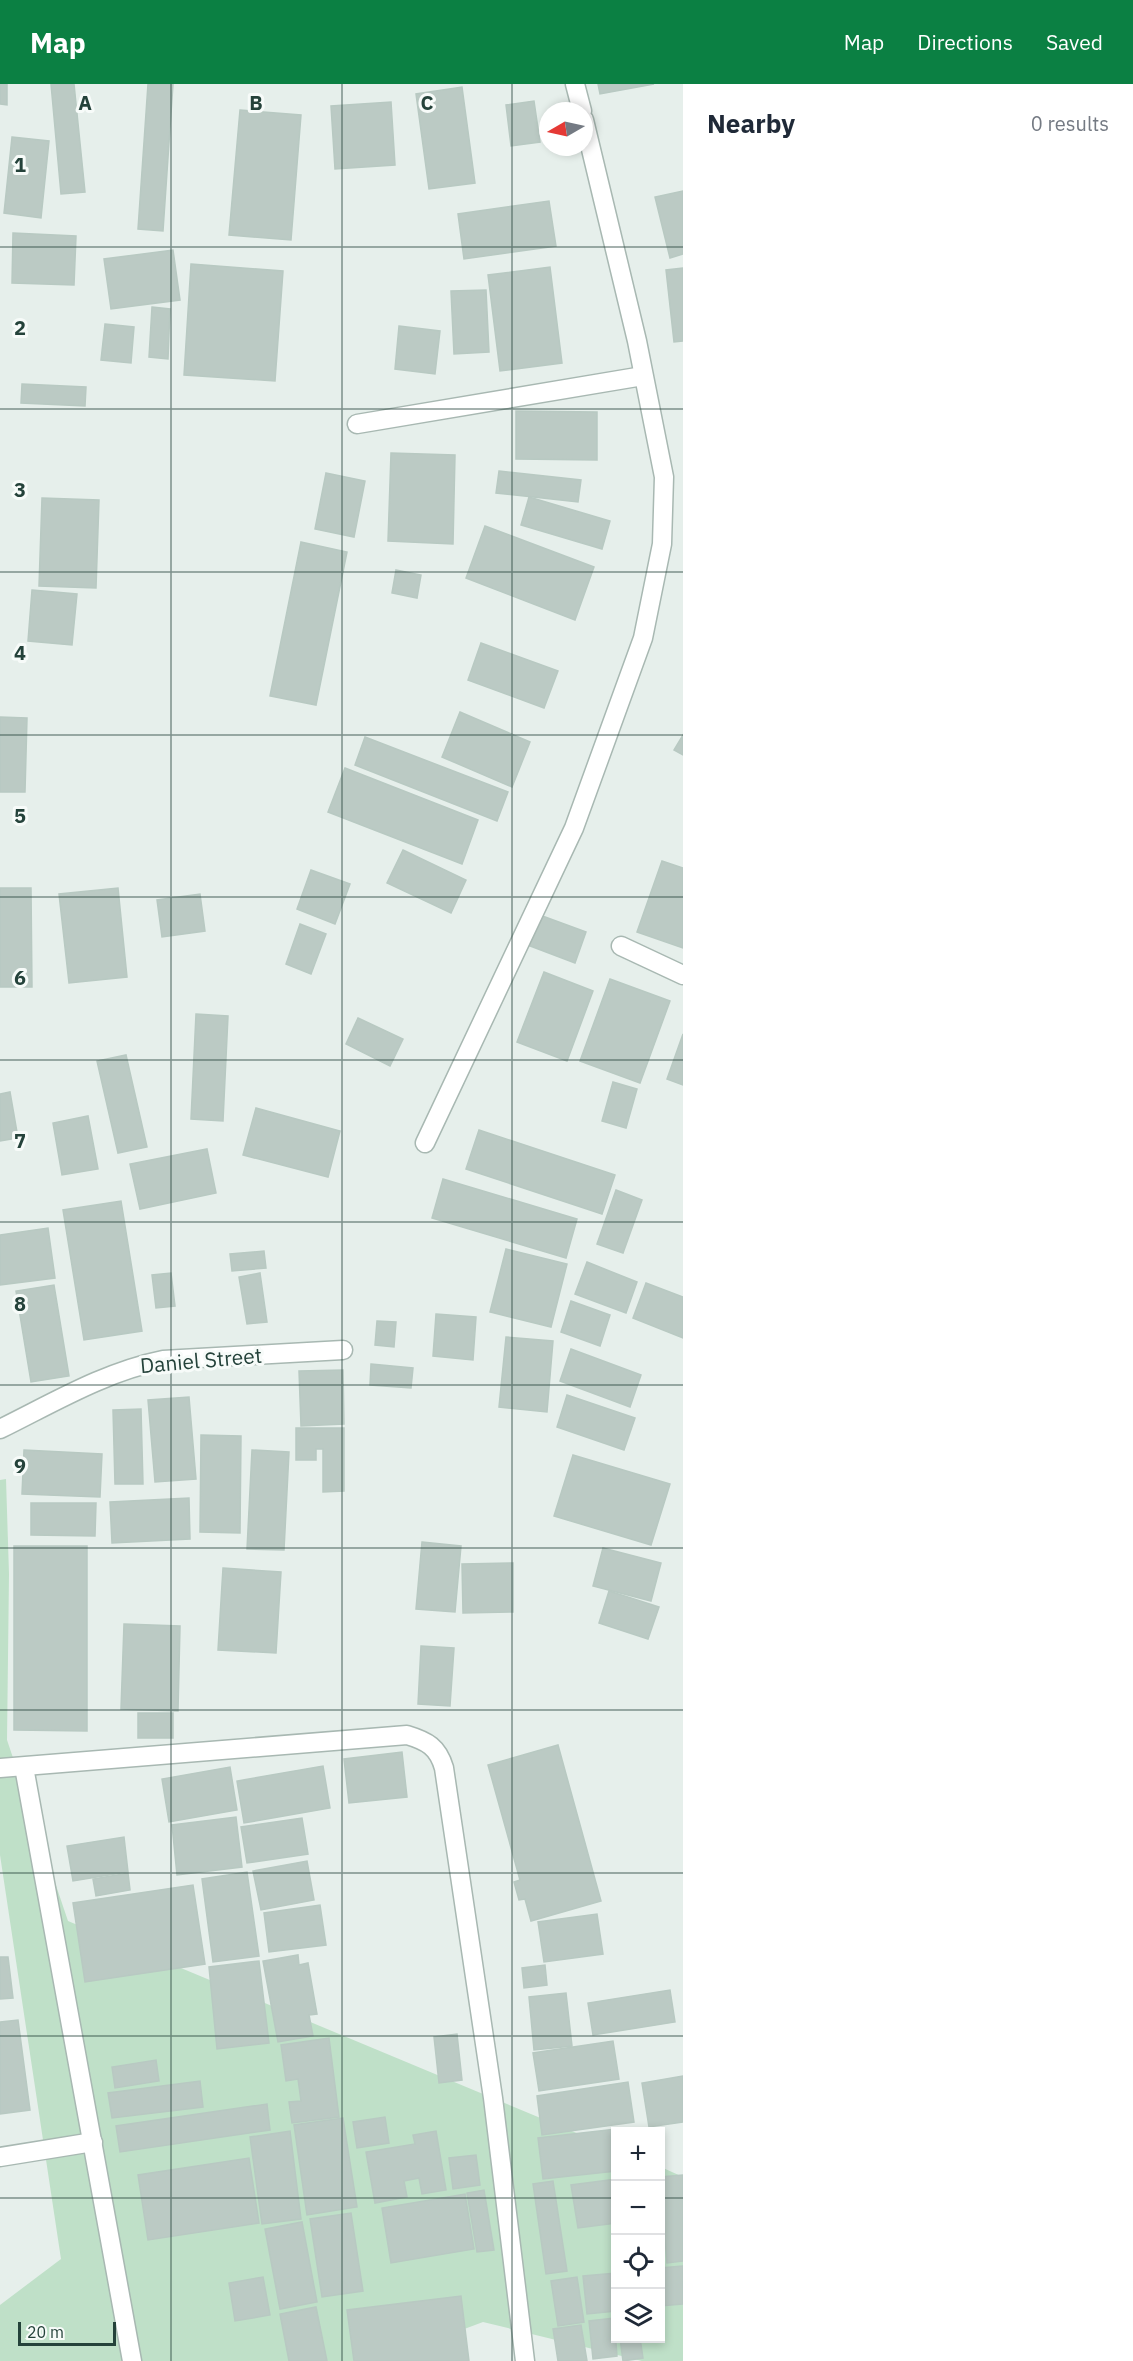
<!DOCTYPE html>
<html lang="en">
<head>
<meta charset="utf-8">
<style>
  body { margin:0; font-family:"IBM Plex Sans",sans-serif; background:#f2f2f3; color:#1f2937 }
  .controls { position:absolute; right:18px; bottom:18px; display:grid; overflow:hidden; border-radius:0px; box-shadow:0 3px 9px #0003 }
  .controls button { width:54px; height:54px; display:grid; place-items:center; padding:0; border:0; border-bottom:2px solid #e0e1e3; background:#fff; color:#1f2937; font:30px sans-serif }
  .compass { position:absolute; left:539px; top:18px; width:54px; height:54px; border-radius:50%; background:#fff; box-shadow:0 3px 9px #0003; rotate:261deg }
  .scale { position:absolute; left:18px; bottom:15px; width:98px; box-sizing:border-box; padding-left:6px; border:3px solid #24423a; border-top:0; font-size:16px; line-height:21px; white-space:nowrap; color:#24423a; -webkit-text-stroke:4px #f7fbf9; paint-order:stroke }
  .list { margin:0; padding:0; list-style:none }
  h2 { display:flex; justify-content:space-between; align-items:center; height:78px; margin:0; padding:0 24px; font-size:26px }
  h2 small { font-size:20px; font-weight:400; color:#747a83 }
  .icon { flex:none; width:33px; height:33px; fill:none; stroke:currentColor; stroke-width:2; stroke-linecap:round; stroke-linejoin:round }
  .map { position:relative; flex:none; width:683px; height:2277px; overflow:hidden }
  header { display:flex; align-items:center; gap:36px; box-sizing:border-box; height:84px; padding:0 30px; background:#0b8043; color:#fff }
  header strong { font-size:28px }
  nav { display:flex; gap:33px; margin-inline-start:auto; font-size:21px }
  main { display:flex }
  aside { flex:1; background:#fff }
  .map>svg:first-child { display:block }
</style>
</head>
<body>
<header>
<strong>Map</strong>
<nav><a>Map</a><a>Directions</a><a>Saved</a></nav>
</header>
<main>
<div class="map">
<svg width="683" height="2277" viewBox="0 0 683 2277">
  <rect width="100%" height="100%" fill="#e6efeb"/>
  <polygon fill="#bfe0c8" points="6,1395 9,1490 7,1656 68,1837 615,2065 616,2254 660,2254 661,2083 683,2093 683,2277 642,2277 483,2238 379,2277 0,2277 0,2221 61,2175 0,1771 0,1396"/>
  <g fill="#bbcac4" stroke="#b8c9c2" stroke-width="1.5">
    <polygon points="0,0 7,0 7,21 0,20"/>
    <polygon points="51,0 74,0 85,108 61,110"/>
    <polygon points="148,0 173,0 163,147 138,145"/>
    <polygon points="598,0 654,0 600,10"/>
    <polygon points="462,3 475,99 429,105 416,10"/>
    <polygon points="534,17 540,58 511,62 506,21"/>
    <polygon points="391,18 395,81 335,85 331,22"/>
    <polygon points="240,26 301,31 291,156 229,151"/>
    <polygon points="12,53 49,57 41,134 4,129"/>
    <polygon points="683,107 683,170 670,174 655,113"/>
    <polygon points="549,117 556,162 464,175 458,130"/>
    <polygon points="13,149 76,152 74,201 12,199"/>
    <polygon points="173,166 180,216 111,225 104,175"/>
    <polygon points="191,180 283,187 275,297 184,291"/>
    <polygon points="550,183 562,279 500,287 488,191"/>
    <polygon points="683,184 683,257 674,258 666,186"/>
    <polygon points="486,206 489,268 454,270 451,207"/>
    <polygon points="152,223 170,225 168,275 149,273"/>
    <polygon points="105,240 134,243 131,279 101,276"/>
    <polygon points="399,242 440,247 435,290 395,285"/>
    <polygon points="22,300 86,303 85,322 21,319"/>
    <polygon points="516,327 597,328 597,376 516,375"/>
    <polygon points="391,369 455,371 453,460 388,457"/>
    <polygon points="499,387 581,396 578,418 496,409"/>
    <polygon points="326,389 365,397 354,453 315,445"/>
    <polygon points="529,413 610,437 602,465 521,441"/>
    <polygon points="42,414 99,416 96,504 39,502"/>
    <polygon points="485,442 594,483 575,536 466,494"/>
    <polygon points="301,458 347,468 316,621 270,612"/>
    <polygon points="396,486 421,491 417,514 392,509"/>
    <polygon points="32,506 77,510 72,561 28,557"/>
    <polygon points="481,559 558,587 544,624 468,596"/>
    <polygon points="460,628 530,658 512,703 442,673"/>
    <polygon points="0,633 27,634 25,708 0,708"/>
    <polygon points="683,651 683,671 674,666"/>
    <polygon points="365,653 508,708 497,737 355,681"/>
    <polygon points="345,684 478,736 462,780 328,728"/>
    <polygon points="403,766 466,796 451,829 387,799"/>
    <polygon points="662,777 683,784 683,864 637,848"/>
    <polygon points="311,786 350,800 335,840 297,825"/>
    <polygon points="0,804 31,804 32,903 0,903"/>
    <polygon points="118,804 127,893 69,899 59,810"/>
    <polygon points="200,810 205,847 162,853 157,816"/>
    <polygon points="537,830 586,848 575,879 525,860"/>
    <polygon points="300,840 326,850 311,890 286,880"/>
    <polygon points="544,888 593,907 567,977 517,958"/>
    <polygon points="610,895 670,917 640,999 580,977"/>
    <polygon points="196,930 228,932 223,1037 191,1035"/>
    <polygon points="358,934 403,955 390,982 346,960"/>
    <polygon points="683,950 683,1001 667,995"/>
    <polygon points="126,971 147,1063 118,1069 97,977"/>
    <polygon points="613,998 637,1005 626,1044 602,1037"/>
    <polygon points="10,1008 18,1054 0,1057 0,1010"/>
    <polygon points="256,1024 340,1047 328,1093 243,1071"/>
    <polygon points="88,1032 98,1085 62,1091 53,1039"/>
    <polygon points="479,1046 615,1091 602,1130 466,1085"/>
    <polygon points="207,1065 216,1109 140,1125 130,1080"/>
    <polygon points="443,1095 577,1135 566,1174 432,1134"/>
    <polygon points="616,1106 642,1116 623,1169 597,1160"/>
    <polygon points="121,1117 142,1247 84,1256 63,1126"/>
    <polygon points="48,1144 55,1194 0,1201 0,1151"/>
    <polygon points="506,1165 567,1180 551,1243 490,1228"/>
    <polygon points="264,1167 266,1184 232,1187 230,1170"/>
    <polygon points="587,1178 637,1198 626,1229 575,1210"/>
    <polygon points="171,1189 175,1222 156,1224 152,1191"/>
    <polygon points="260,1189 267,1238 247,1240 239,1193"/>
    <polygon points="646,1199 683,1213 683,1254 633,1234"/>
    <polygon points="54,1201 69,1292 31,1298 16,1207"/>
    <polygon points="571,1217 610,1231 600,1262 561,1248"/>
    <polygon points="436,1230 476,1233 473,1276 433,1272"/>
    <polygon points="377,1237 396,1238 394,1263 375,1261"/>
    <polygon points="506,1253 553,1257 547,1328 499,1323"/>
    <polygon points="571,1265 641,1291 630,1323 560,1297"/>
    <polygon points="371,1280 413,1284 411,1304 370,1301"/>
    <polygon points="343,1286 344,1340 301,1342 299,1287"/>
    <polygon points="567,1311 635,1334 624,1366 557,1343"/>
    <polygon points="189,1313 196,1395 155,1398 148,1316"/>
    <polygon points="141,1325 143,1400 115,1400 113,1326"/>
    <polygon points="296,1344 344,1344 344,1407 323,1408 323,1365 316,1365 316,1376 296,1376"/>
    <polygon points="201,1351 241,1352 240,1449 200,1448"/>
    <polygon points="24,1366 102,1370 100,1413 22,1410"/>
    <polygon points="252,1366 289,1368 284,1466 247,1465"/>
    <polygon points="573,1371 670,1400 651,1461 554,1432"/>
    <polygon points="189,1414 190,1455 112,1459 110,1418"/>
    <polygon points="31,1419 96,1419 95,1452 31,1451"/>
    <polygon points="422,1458 461,1462 455,1528 416,1525"/>
    <polygon points="14,1462 87,1462 87,1647 14,1646"/>
    <polygon points="603,1464 661,1479 651,1517 593,1502"/>
    <polygon points="513,1479 513,1528 463,1529 462,1480"/>
    <polygon points="223,1484 281,1488 276,1569 218,1566"/>
    <polygon points="609,1507 659,1523 648,1555 599,1539"/>
    <polygon points="124,1540 180,1542 178,1627 121,1625"/>
    <polygon points="421,1562 454,1564 450,1622 418,1620"/>
    <rect x="138" y="1629" width="35" height="25"/>
    <polygon points="558,1661 601,1817 531,1837 525,1815 519,1816 514,1798 520,1796 488,1681"/>
    <polygon points="402,1668 407,1713 349,1719 344,1675"/>
    <polygon points="323,1682 330,1724 244,1739 237,1697"/>
    <polygon points="230,1683 237,1726 169,1738 162,1695"/>
    <polygon points="236,1733 242,1783 177,1791 172,1741"/>
    <polygon points="302,1734 308,1770 247,1779 241,1743"/>
    <polygon points="124,1753 128,1788 73,1797 67,1762"/>
    <polygon points="307,1777 314,1816 261,1826 253,1787"/>
    <polygon points="247,1788 259,1872 213,1878 202,1795"/>
    <polygon points="128,1789 130,1806 96,1812 93,1795"/>
    <polygon points="193,1801 205,1880 85,1898 73,1819"/>
    <polygon points="320,1821 326,1861 269,1868 264,1829"/>
    <polygon points="597,1830 603,1870 544,1878 538,1838"/>
    <polygon points="298,1871 299,1881 308,1879 317,1930 309,1931 313,1952 278,1958 263,1877"/>
    <polygon points="0,1873 8,1873 13,1914 0,1915"/>
    <polygon points="259,1877 269,1959 217,1965 209,1883"/>
    <polygon points="545,1881 547,1901 524,1904 522,1884"/>
    <polygon points="670,1906 675,1938 593,1951 588,1919"/>
    <polygon points="566,1909 572,1962 534,1966 529,1913"/>
    <polygon points="18,1936 30,2026 0,2030 0,1938"/>
    <polygon points="457,1950 462,1996 439,1999 434,1953"/>
    <polygon points="329,1954 339,2033 292,2039 289,2018 301,2017 298,1995 286,1997 281,1961"/>
    <polygon points="613,1957 619,1995 539,2007 533,1969"/>
    <polygon points="156,1976 159,1997 115,2004 112,1983"/>
    <polygon points="683,1992 683,2038 649,2043 642,1999"/>
    <polygon points="200,1997 203,2023 112,2034 108,2009"/>
    <polygon points="628,1998 634,2038 542,2051 537,2012"/>
    <polygon points="267,2020 270,2046 120,2068 116,2042"/>
    <polygon points="385,2033 389,2059 357,2064 353,2038"/>
    <polygon points="343,2034 357,2123 307,2131 294,2041"/>
    <polygon points="625,2044 626,2048 616,2048 616,2087 543,2095 538,2054"/>
    <polygon points="290,2047 301,2135 262,2140 250,2053"/>
    <polygon points="436,2047 446,2106 422,2110 419,2094 404,2097 407,2113 375,2119 366,2068 415,2060 413,2051"/>
    <polygon points="476,2071 480,2101 453,2105 449,2074"/>
    <polygon points="249,2074 259,2139 148,2156 138,2091"/>
    <polygon points="683,2091 683,2177 667,2179 660,2093"/>
    <polygon points="616,2095 616,2139 578,2144 571,2101"/>
    <polygon points="553,2097 567,2187 546,2190 533,2100"/>
    <polygon points="484,2106 494,2166 477,2168 467,2109"/>
    <polygon points="465,2110 474,2165 391,2179 382,2124"/>
    <polygon points="351,2129 363,2207 322,2213 310,2135"/>
    <polygon points="302,2138 317,2218 280,2225 265,2145"/>
    <polygon points="683,2182 683,2220 660,2222 660,2184"/>
    <polygon points="616,2189 616,2227 587,2230 583,2192"/>
    <polygon points="263,2193 270,2231 235,2237 229,2199"/>
    <polygon points="577,2193 584,2238 558,2242 551,2197"/>
    <polygon points="461,2212 469,2277 354,2277 347,2226"/>
    <polygon points="316,2223 327,2277 289,2277 280,2230"/>
    <polygon points="614,2234 617,2272 593,2275 589,2237"/>
    <polygon points="581,2241 587,2277 558,2277 553,2245"/>
    <polygon points="620,2254 640,2254 643,2274 623,2277"/>
  </g>
  <g fill="none" stroke-linecap="round" stroke-linejoin="round">
    <g stroke="#a8b8b2" stroke-width="21">
      <g id="minor">
        <polyline points="575,0 582,27"/>
        <polyline points="357,340 643,292"/>
        <polyline points="621,862 683,891"/>
        <polyline points="425,1059 574,744 643,554 662,460 664,393 637,257 584,36"/>
        <path d="M0,1345C53,1319 104,1288 163,1276L343,1266"/>
        <polyline points="24,1683 132,2277"/>
        <path d="M0,1684L407,1651C427,1657 438,1663 444,1684L493,2014L525,2277"/>
        <polyline points="0,2073 93,2058"/>
      </g>
    </g>
    <use href="#minor" stroke="#fff" stroke-width="18"/>
  </g>
  <path fill="none" stroke="#24423a" stroke-width="1.5" stroke-opacity="0.55" d="M171,0V2277M342,0V2277M512,0V2277M0,163H683M0,325H683M0,488H683M0,651H683M0,813H683M0,976H683M0,1138H683M0,1301H683M0,1464H683M0,1626H683M0,1789H683M0,1952H683M0,2114H616M660,2114H683"/>
  <g text-anchor="middle" stroke-width="6" stroke-linejoin="round" paint-order="stroke">
    <g font-size="21" fill="#24423a" stroke="#f7fbf9">
      <text transform="translate(201 1277) rotate(-5)" y="7">Daniel Street</text>
    </g>
  </g>
  <g font-size="20" text-anchor="middle" font-weight="bold" fill="#24423a" stroke="#f7fbf9" stroke-width="6" stroke-linejoin="round" paint-order="stroke">
    <text x="85" y="26">A</text>
    <text x="256" y="26">B</text>
    <text x="427" y="26">C</text>
    <text x="20" y="88">1</text>
    <text x="20" y="251">2</text>
    <text x="20" y="413">3</text>
    <text x="20" y="576">4</text>
    <text x="20" y="739">5</text>
    <text x="20" y="901">6</text>
    <text x="20" y="1064">7</text>
    <text x="20" y="1227">8</text>
    <text x="20" y="1389">9</text>
  </g>
</svg>
<div class="controls">
<button>+</button>
<button>−</button>
<button><svg class="icon" aria-label="locate" viewBox="0 0 24 24"><circle cx="12" cy="12" r="6"/><path d="M12 2v4M12 18v4M2 12h4M18 12h4"/></svg></button>
<button><svg class="icon" aria-label="layers" viewBox="0 0 24 24"><path d="M12 4l9 5-9 5-9-5zM3 14l9 5 9-5"/></svg></button>
</div>
<svg class="compass" viewBox="-18 -18 36 36"><path d="M0-13l5 13h-10z" fill="#e53935"/><path d="M0 13l5-13h-10z" fill="#747a83"/></svg>
<div class="scale">20 m</div>
</div>
<aside>
<h2>Nearby<small>0 results</small></h2>
<ul class="list">
</ul>
</aside>
</main>
</body>
</html>
